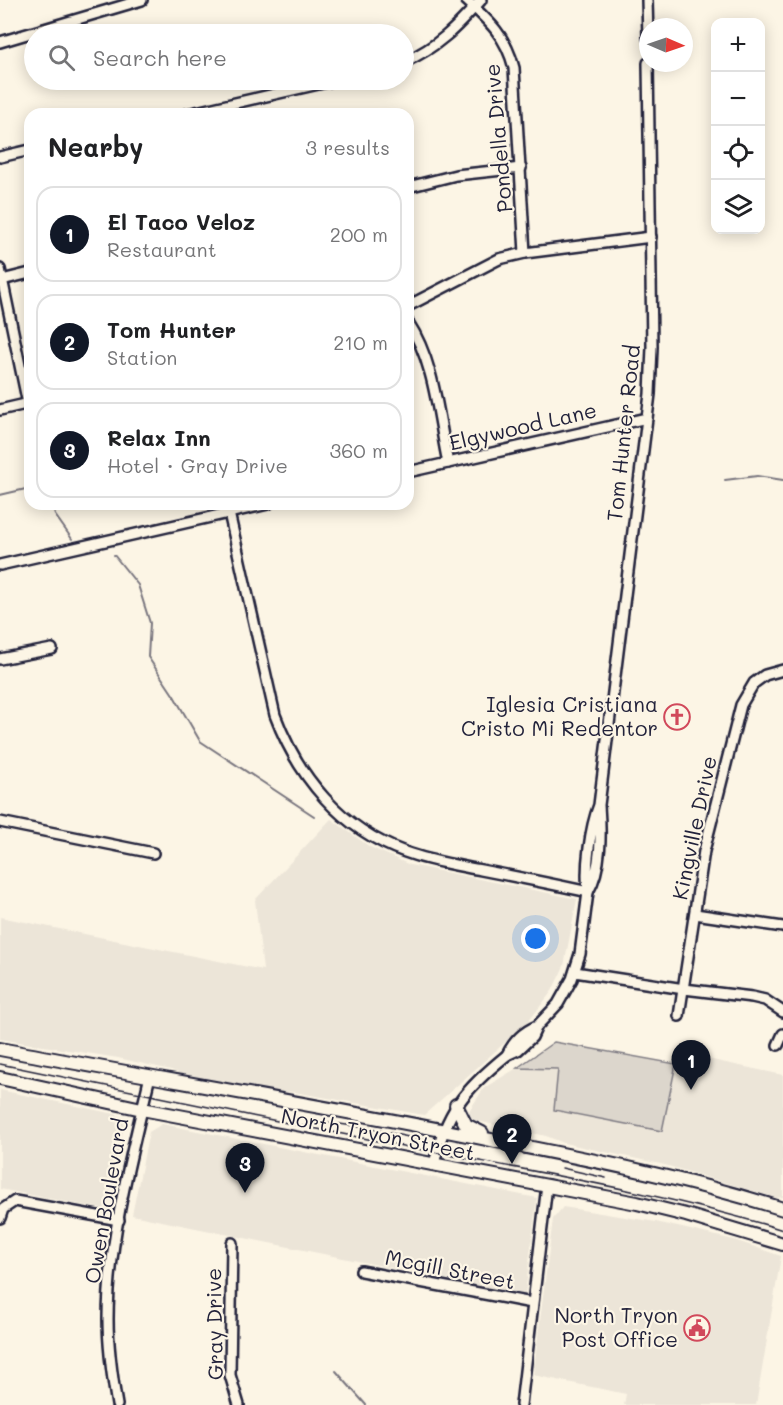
<!DOCTYPE html>
<html lang="en">
<head>
<meta charset="utf-8">
<style>
  body { margin:0; font-family:Mali,sans-serif; background:#f2f2f2; color:#202124 }
  .controls { position:absolute; right:18px; top:18px; display:grid; overflow:hidden; border-radius:12px; box-shadow:0 3px 15px #0003 }
  .controls button { width:54px; height:54px; display:grid; place-items:center; padding:0; border:0; border-bottom:2px solid #e0e0e0; background:#fff; color:#202124; font:30px sans-serif }
  .compass { position:absolute; left:639px; top:18px; width:54px; height:54px; border-radius:50%; background:#fff; box-shadow:0 3px 15px #0003; rotate:92deg }
  .you { position:absolute; left:536px; top:939px; width:21px; height:21px; margin:-15px; border:4px solid #fff; border-radius:50%; background:#1a73e8; box-shadow:0 0 0 9px #1a73e833 }
  .badge { display:grid; place-items:center; width:39px; height:39px; border-radius:50%; background:#111827; color:#fff; font-size:20px; font-weight:700 }
  .pin { position:absolute; translate:-50% -50px; filter:drop-shadow(0 2px 3px #0008) }
  .pin::after { content:''; position:absolute; top:32px; width:21px; height:18px; background:inherit; clip-path:polygon(0 0,100% 0,50% 100%) }
  .list { margin:0; padding:0; list-style:none }
  h2 { display:flex; justify-content:space-between; align-items:center; height:78px; margin:0; padding:0 24px; font-size:26px }
  h2 small { font-size:20px; font-weight:400; color:#757577 }
  .list li { display:grid; grid-template-columns:39px 1fr auto; gap:18px; align-items:center; box-sizing:border-box; height:96px; margin:0 12px 12px; padding:0 12px; border:2px solid #e0e0e0; border-radius:18px }
  .list b { display:block; font-size:22px; white-space:nowrap }
  .list p { margin:0; font-size:20px; white-space:nowrap; color:#757577 }
  .list em { font-size:20px; font-style:normal; color:#757577 }
  .icon { flex:none; width:33px; height:33px; fill:none; stroke:currentColor; stroke-width:2; stroke-linecap:round; stroke-linejoin:round }
  .map { position:relative; flex:none; width:783px; height:1405px; overflow:hidden }
  .search { position:absolute; background:#fff; box-shadow:0 3px 15px #0003; left:24px; top:24px; width:390px; height:66px; display:flex; align-items:center; gap:15px; box-sizing:border-box; padding:0 21px; border-radius:33px; color:#757577; font-size:22px }
  .panel { position:absolute; background:#fff; box-shadow:0 3px 15px #0003; left:24px; top:108px; width:390px; height:402px; border-radius:18px }
  .map>svg:first-child { display:block }
</style>
</head>
<body>
<div class="map">
<svg width="783" height="1405" viewBox="0 0 783 1405">
  <rect width="100%" height="100%" fill="#fcf5e5"/>
  <filter id="ink" filterUnits="userSpaceOnUse"><feTurbulence type="fractalNoise" baseFrequency=".0167" numOctaves="2"/><feDisplacementMap in="SourceGraphic" scale="12" xChannelSelector="R" yChannelSelector="G"/><feConvolveMatrix kernelMatrix="1 2 1 2 8 2 1 2 1" color-interpolation-filters="sRGB"/></filter>
  <g filter="url(#ink)">
    <g fill="#ece5d8">
      <polygon points="331,819 370,847 410,865 577,899 564,966 552,991 528,1022 424,1115 294,1092 279,1092 181,1074 171,1070 118,1058 0,1039 0,917 263,970 255,900"/>
      <polygon points="679,1053 783,1075 783,1197 777,1198 665,1165 564,1143 546,1136 477,1121 472,1118 469,1111 484,1088 517,1068 559,1069 555,1110 662,1131"/>
      <polygon points="0,1090 115,1114 125,1120 107,1210 0,1189"/>
      <polygon points="162,1124 537,1198 525,1295 132,1215 149,1132"/>
      <polygon points="563,1207 656,1222 734,1240 781,1256 756,1405 624,1405 626,1394 533,1375 553,1219"/>
    </g>
    <polygon fill="#dcd6cc" stroke="#7f7c84" stroke-width="1.5" points="554,1042 676,1064 662,1131 554,1110 558,1069 517,1068"/>
    <g fill="none" stroke-linecap="round" stroke-linejoin="round">
      <g stroke="#78757e" stroke-width="2">
        <polyline points="725,480 757,476 783,480"/>
        <polyline points="0,495 30,488"/>
        <polyline points="53,504 55,515 72,539"/>
        <polyline points="114,555 138,585 150,623 148,657 174,696 200,741 314,816"/>
        <polyline points="336,1371 366,1405"/>
      </g>
      <g stroke="#22223b" stroke-width="14">
        <g id="minor">
          <path d="M466,0C489,21 506,36 514,68L525,253"/>
          <polyline points="647,0 648,38"/>
          <polyline points="0,42 142,0"/>
          <path d="M404,62C438,47 457,27 481,0"/>
          <polyline points="187,114 336,80"/>
          <polyline points="0,157 30,150"/>
          <polyline points="408,187 456,175 521,168"/>
          <polyline points="0,269 28,404"/>
          <polyline points="2,280 30,273"/>
          <polyline points="408,306 499,259 525,253 651,237"/>
          <path d="M408,322C435,363 438,416 448,463"/>
          <polyline points="0,410 30,403"/>
          <polyline points="408,472 647,418"/>
          <path d="M227,504L275,715C298,777 341,829 405,852C429,861 456,865 481,870C517,877 553,884 588,892L580,954L572,979L558,1004L537,1026L532,1037L518,1050L507,1055C513,1042 523,1032 537,1026"/>
          <polyline points="0,565 268,504"/>
          <polyline points="0,659 52,649"/>
          <path d="M599,805C590,828 585,867 588,892C602,868 601,832 599,805L650,394L652,347L648,63"/>
          <polyline points="0,822 153,853"/>
          <polyline points="695,914 783,927"/>
          <polyline points="575,972 684,989 752,997 765,1000 783,1012"/>
          <polyline points="679,1016 704,851 741,705 754,683 765,675 783,670"/>
          <polyline points="778,1045 783,1034"/>
          <path d="M434,1165C445,1112 465,1089 507,1055"/>
          <polyline points="0,1218 3,1209 15,1201 119,1220"/>
          <polyline points="232,1243 230,1375 239,1405"/>
          <polyline points="361,1271 532,1303"/>
          <path d="M117,1405C112,1376 108,1348 108,1319C108,1241 132,1152 150,1076"/>
          <polyline points="521,1405 547,1185"/>
        </g>
      </g>
      <g stroke="#22223b" stroke-width="16">
        <g id="major">
          <path d="M0,1049C165,1080 331,1107 496,1141C593,1160 689,1179 783,1209"/>
          <polyline points="0,1078 142,1109 637,1203 686,1215 783,1244"/>
          <polyline points="456,1105 466,1125 482,1133"/>
        </g>
      </g>
      <use href="#minor" stroke="#fcf5e5" stroke-width="9"/>
      <use href="#major" stroke="#fcf5e5" stroke-width="12"/>
      <g stroke="#22223b" stroke-width="1.5">
        <path d="M0,1064C143,1094 285,1123 428,1151C547,1174 667,1194 783,1230"/>
        <polyline points="312,1120 367,1128 450,1146"/>
        <polyline points="562,1168 606,1178"/>
      </g>
    </g>
  </g>
  <defs>
    <g id="church-ring" transform="scale(1.35)"><circle r="9.5" fill="#fcf5e5" stroke="#d1495b" stroke-width="1.5"/><path d="M-1.2-6h2.4v3.5h3.3v2.4h-3.3V6h-2.4V-.1h-3.3v-2.4h3.3Z" fill="#d1495b"/></g>
    <g id="civic-ring" transform="scale(1.35)"><circle r="9.5" fill="#fcf5e5" stroke="#d1495b" stroke-width="1.5"/><path d="M-.6-6.5H3V-4.5H.6V-3L4-1V1h2V6H-6V1h2V-1L-.6-3ZM-1.2 2.5V6h2.4V2.5Z" fill="#d1495b"/></g>
  </defs>
  <g fill-rule="evenodd">
    <use href="#church-ring" x="677" y="717"/>
    <use href="#civic-ring" x="697" y="1328"/>
  </g>
  <g text-anchor="middle" stroke-width="4.5" stroke-linejoin="round" paint-order="stroke">
    <g font-size="21" fill="#22223b" stroke="#fcf5e5">
      <text transform="translate(499 138) rotate(-95)" y="7">Pondella Drive</text>
      <text transform="translate(523 427) rotate(-13)" y="7">Elgywood Lane</text>
      <text transform="translate(624 433) rotate(-84)" y="7">Tom Hunter Road</text>
      <text transform="translate(695 828) rotate(-78)" y="7">Kingville Drive</text>
      <text transform="translate(378 1135) rotate(11)" y="7">North Tryon Street</text>
      <text transform="translate(107 1201) rotate(-80)" y="7">Owen Boulevard</text>
      <text transform="translate(450 1270) rotate(11)" y="7">Mcgill Street</text>
      <text transform="translate(215 1324) rotate(-91)" y="7">Gray Drive</text>
    </g>
    <g font-size="21" fill="#22223b" stroke="#fcf5e5" text-anchor="end">
      <text x="658" y="712">Iglesia Cristiana<tspan x="658" dy="24">Cristo Mi Redentor</tspan></text>
      <text x="678" y="1323">North Tryon<tspan x="678" dy="24">Post Office</tspan></text>
    </g>
  </g>
</svg>
<div class="controls">
<button>+</button>
<button>−</button>
<button><svg class="icon" aria-label="locate" viewBox="0 0 24 24"><circle cx="12" cy="12" r="6"/><path d="M12 2v4M12 18v4M2 12h4M18 12h4"/></svg></button>
<button><svg class="icon" aria-label="layers" viewBox="0 0 24 24"><path d="M12 4l9 5-9 5-9-5zM3 14l9 5 9-5"/></svg></button>
</div>
<svg class="compass" viewBox="-18 -18 36 36"><path d="M0-13l5 13h-10z" fill="#e53935"/><path d="M0 13l5-13h-10z" fill="#757577"/></svg>
<div class="you"></div>
<div class="pin badge" style="left:691px;top:1090px">1</div>
<div class="pin badge" style="left:512px;top:1164px">2</div>
<div class="pin badge" style="left:245px;top:1193px">3</div>
<div class="search"><svg class="icon" aria-label="search" viewBox="0 0 24 24"><circle cx="10" cy="10" r="6"/><path d="M15 15l6 6"/></svg>Search here</div>
<section class="panel">
<h2>Nearby<small>3 results</small></h2>
<ul class="list">
<li><span class="badge">1</span><div><b>El Taco Veloz</b><p>Restaurant</p></div><em>200 m</em></li>
<li><span class="badge">2</span><div><b>Tom Hunter</b><p>Station</p></div><em>210 m</em></li>
<li><span class="badge">3</span><div><b>Relax Inn</b><p>Hotel · Gray Drive</p></div><em>360 m</em></li>
</ul>
</section>
</div>
</body>
</html>
